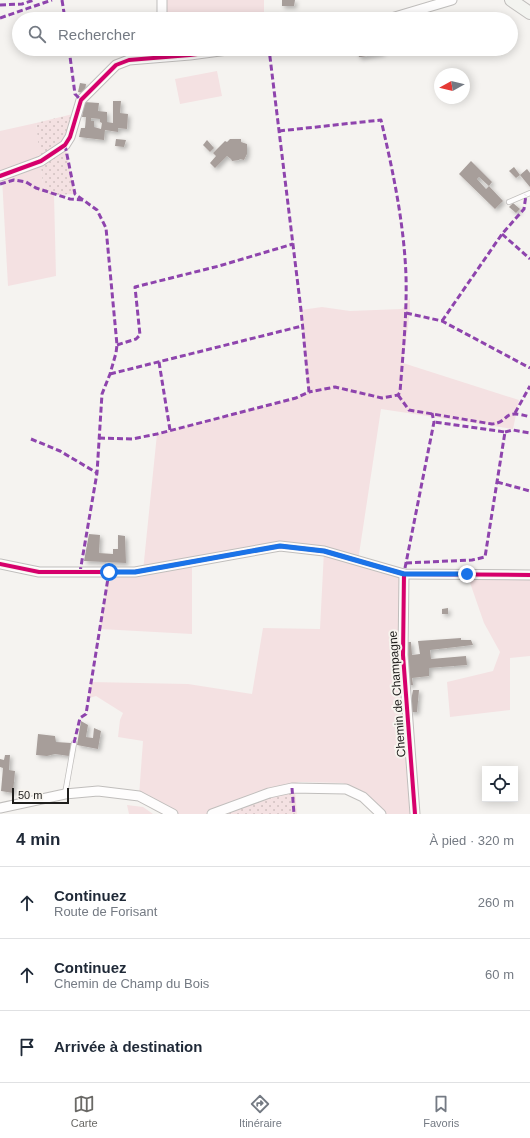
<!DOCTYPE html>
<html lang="fr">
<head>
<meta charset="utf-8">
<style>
  body { margin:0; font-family:Helvetica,sans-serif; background:#f2f2f3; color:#1f2937 }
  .controls { position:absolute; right:12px; bottom:12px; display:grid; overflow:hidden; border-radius:0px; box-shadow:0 2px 10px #0003 }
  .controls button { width:36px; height:36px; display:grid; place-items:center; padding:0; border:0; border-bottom:1px solid #e0e1e3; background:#fff; color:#1f2937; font:20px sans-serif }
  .compass { position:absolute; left:434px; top:68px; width:36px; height:36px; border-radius:50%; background:#fff; box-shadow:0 2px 10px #0003; rotate:262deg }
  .scale { position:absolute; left:12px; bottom:10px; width:57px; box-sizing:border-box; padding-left:4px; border:2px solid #1f1e1c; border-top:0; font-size:11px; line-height:14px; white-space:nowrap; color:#1f1e1c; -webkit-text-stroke:3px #f7f4ee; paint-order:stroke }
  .stop { position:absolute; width:12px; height:12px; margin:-9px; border:3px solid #1a73e8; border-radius:50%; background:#fff }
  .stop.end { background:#1a73e8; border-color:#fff; box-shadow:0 1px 4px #0008 }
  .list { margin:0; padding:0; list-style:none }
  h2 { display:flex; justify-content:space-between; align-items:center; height:52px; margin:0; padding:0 16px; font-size:17px }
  h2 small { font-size:13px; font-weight:400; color:#747a83 }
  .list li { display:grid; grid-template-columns:26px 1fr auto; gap:12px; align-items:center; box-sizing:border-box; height:72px; padding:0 16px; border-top:1px solid #e0e1e3 }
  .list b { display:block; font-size:15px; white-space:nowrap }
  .list p { margin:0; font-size:13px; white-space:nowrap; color:#747a83 }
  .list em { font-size:13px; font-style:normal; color:#747a83 }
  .icon { flex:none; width:22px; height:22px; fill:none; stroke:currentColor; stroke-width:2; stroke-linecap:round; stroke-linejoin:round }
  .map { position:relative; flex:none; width:530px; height:814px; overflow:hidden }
  .search { position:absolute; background:#fff; box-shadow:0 2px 10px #0003; left:12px; right:12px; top:12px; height:44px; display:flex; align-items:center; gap:10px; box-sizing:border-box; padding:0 14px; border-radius:22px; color:#747a83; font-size:15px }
  .sheet { height:268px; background:#fff }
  nav { display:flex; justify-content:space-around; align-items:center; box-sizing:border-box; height:56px; border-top:1px solid #e0e1e3; background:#fff; font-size:11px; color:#747a83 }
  nav a { display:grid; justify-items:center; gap:2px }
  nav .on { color:#6a6966 }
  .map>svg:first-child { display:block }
</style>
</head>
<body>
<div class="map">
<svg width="530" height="814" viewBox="0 0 530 814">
  <defs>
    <pattern id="garden-dots" width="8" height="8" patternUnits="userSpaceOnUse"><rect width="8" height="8" fill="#f4e1e2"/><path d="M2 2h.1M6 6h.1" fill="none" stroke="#d1c1c1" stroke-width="1.8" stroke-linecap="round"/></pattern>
    <filter id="shadow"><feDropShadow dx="2.5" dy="2.5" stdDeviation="2" flood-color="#0004"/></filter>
  </defs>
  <rect width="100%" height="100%" fill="#f5f3f0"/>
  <g fill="#f4e1e2">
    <rect x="162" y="0" width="102" height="19"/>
    <polygon points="217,71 222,96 180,104 175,79"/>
    <polygon points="36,123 41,159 0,171 0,131"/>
    <polygon points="41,166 44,193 54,195 56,276 8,286 2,178"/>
    <polygon points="410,298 410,311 403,363 519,400 513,429 381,409 358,561 404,574 414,798 410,814 385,814 363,791 342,783 299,782 269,791 212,814 173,814 139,796 143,741 118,737 120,720 123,713 96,696 89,698 91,682 188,684 252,694 263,628 320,629 324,551 280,546 192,562 192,634 100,629 109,572 143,571 157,434 296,398 308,392 301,310 322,307 350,311 402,309"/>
    <polygon points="467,574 530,575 530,656 510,658 510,710 450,717 447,682 493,671 500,652 484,623"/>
    <polygon points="127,805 143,807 153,814 129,814"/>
  </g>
  <g fill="url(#garden-dots)">
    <polygon points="77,113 65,145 75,194 54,195 44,193 36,123"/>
    <polygon points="295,791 297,814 226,814 279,793"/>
  </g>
  <g fill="#a79e9a" fill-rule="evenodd" filter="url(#shadow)">
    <polygon points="282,0 295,0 294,6 282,6"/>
    <polygon points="269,13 276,14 277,19 270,19"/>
    <polygon points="356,49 360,49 362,52 381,49 383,53 361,57 359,57"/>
    <polygon points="80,83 86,84 85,91 83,93 78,92"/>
    <path d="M113,101H121L120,113L128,114L127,129L118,128V132L105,130L104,140L79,137L81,128H85L86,117H82L84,102L99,103L98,111L107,112V122L113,123ZM91,118L100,119V122L102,123L101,129L94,127V121H91Z"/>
    <polygon points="116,139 126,140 124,147 115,146"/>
    <polygon points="230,139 241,139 241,142 247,144 247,154 244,160 240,159 239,160 232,161 231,159 227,156 215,168 210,163 216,156 213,153 225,141 227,142"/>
    <polygon points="207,140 214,148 210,152 203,145"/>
    <path d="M471,161L492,182L489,186L503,201L495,209L459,174ZM479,177L489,186L486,189L477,179Z"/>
    <polygon points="514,167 520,175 516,178 509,171"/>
    <polygon points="527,169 530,173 530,187 520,175"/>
    <polygon points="513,203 520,209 516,213 509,207"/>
    <polygon points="89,534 100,535 99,553 113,554 113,549 118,549 118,535 125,536 126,563 84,561"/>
    <polygon points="448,608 448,614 442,614 442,609"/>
    <polygon points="461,638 461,640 471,640 473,645 430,650 431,659 466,656 467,665 429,668 429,676 412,678 413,685 407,685 404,642 411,642 412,655 420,654 418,641"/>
    <polygon points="413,690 419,690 417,712 409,712"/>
    <polygon points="81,721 88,725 86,737 93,738 94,728 101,731 98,749 77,745"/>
    <polygon points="38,734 55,736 56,742 71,743 69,756 55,754 47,756 36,755"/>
    <polygon points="5,755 10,755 9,770 15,771 13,793 1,791 3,768 0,767 0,759 4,760"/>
  </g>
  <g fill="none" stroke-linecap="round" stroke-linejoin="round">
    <g stroke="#c0bebc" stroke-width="6">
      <g id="service">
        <polyline points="509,202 530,193"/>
        <polyline points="65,794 74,743"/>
      </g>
    </g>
    <g stroke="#c0bebc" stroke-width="11">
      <g id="minor">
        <polyline points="162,19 162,0"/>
        <polyline points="388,19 452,0"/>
        <polyline points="0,176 41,161 65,145 70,137 81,100 116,65 129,60 190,55 235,49"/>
        <polyline points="0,564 39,572 135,572 280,546 324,551 404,574 530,575"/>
        <polyline points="404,574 403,655 415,814"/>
        <polyline points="0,808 65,794 98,791 139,796 173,814"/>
        <polyline points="212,814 269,793 292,788 346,789 363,797 381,814"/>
      </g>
    </g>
    <g stroke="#c0bebc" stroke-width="14">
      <polyline id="secondary" points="511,0 530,13"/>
    </g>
    <use href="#service" stroke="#fefdfd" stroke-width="4.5"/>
    <use href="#minor" stroke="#fefdfd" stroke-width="9"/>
    <use href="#secondary" stroke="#f3f4f0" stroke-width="12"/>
    <g stroke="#8e44ad" stroke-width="3" stroke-dasharray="6 3" stroke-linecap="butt">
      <polyline points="62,0 65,19"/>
      <polyline points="0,5 22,4 34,0"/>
      <polyline points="0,18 52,0"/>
      <polyline points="69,49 75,94 81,100"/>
      <path d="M279,131L381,120C393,171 404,223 406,276C407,315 403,353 400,392L398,395L382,398L335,387L309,392"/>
      <polyline points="65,145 75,194 97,210 106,228 117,345 116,353 110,374 102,394 97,473 80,572"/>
      <polyline points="0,184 14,180 26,182 36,188 70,199 84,200"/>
      <polyline points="502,234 530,259"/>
      <polyline points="406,313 442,321 530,368"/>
      <polyline points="442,321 502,234 524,209 526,195"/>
      <polyline points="117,345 136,339 140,335 135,287 219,266 293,244"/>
      <polyline points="159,362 170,430"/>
      <polyline points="110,374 302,326"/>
      <path d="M398,395L409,410L492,424C511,422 501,408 530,417"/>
      <polyline points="515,413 530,386"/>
      <polyline points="505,432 513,430 530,433"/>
      <polyline points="99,438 132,439 157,434 296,398 309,392 301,310 269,49"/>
      <polyline points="31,439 60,451 97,473"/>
      <polyline points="497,482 530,491"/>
      <polyline points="406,563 472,560 485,557 505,432 434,422"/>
      <polyline points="405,568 434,422 432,413"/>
      <polyline points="74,743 80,718 86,714 109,572"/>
      <polyline points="292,788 294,814"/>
    </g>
    <g stroke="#f7f4ee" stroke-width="6">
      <g id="cycleway">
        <polyline points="0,176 41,161 65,145 70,137 81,100 116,65 129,60 190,55 235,49"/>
        <polyline points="0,564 39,572 135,572 280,546 324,551 404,574 530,575"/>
        <polyline points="404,574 403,655 415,814"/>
      </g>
    </g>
    <use href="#cycleway" stroke="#d6006c" stroke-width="4"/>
  </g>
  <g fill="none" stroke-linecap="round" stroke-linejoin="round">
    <polyline stroke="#1a73e8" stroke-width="5" points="109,572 135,572 280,546 324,551 404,574 467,574"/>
  </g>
  <g text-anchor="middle" stroke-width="4" stroke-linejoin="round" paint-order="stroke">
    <g font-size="12" fill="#1f1e1c" stroke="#f7f4ee">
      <text transform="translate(397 694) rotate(-94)" y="4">Chemin de Champagne</text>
    </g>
  </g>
</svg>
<div class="controls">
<button><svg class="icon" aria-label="locate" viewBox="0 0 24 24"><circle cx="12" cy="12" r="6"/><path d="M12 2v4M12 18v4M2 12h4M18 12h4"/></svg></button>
</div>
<svg class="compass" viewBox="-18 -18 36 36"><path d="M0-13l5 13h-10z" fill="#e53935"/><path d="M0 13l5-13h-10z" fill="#747a83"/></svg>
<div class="scale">50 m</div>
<div class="stop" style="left:109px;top:572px"></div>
<div class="stop end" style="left:467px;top:574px"></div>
<div class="search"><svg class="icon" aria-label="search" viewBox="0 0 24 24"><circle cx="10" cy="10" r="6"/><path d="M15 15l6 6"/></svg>Rechercher</div>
</div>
<section class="sheet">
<h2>4 min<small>À pied · 320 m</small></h2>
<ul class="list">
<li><svg class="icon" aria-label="ahead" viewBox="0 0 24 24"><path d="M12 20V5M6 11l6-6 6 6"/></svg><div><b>Continuez</b><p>Route de Forisant</p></div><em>260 m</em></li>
<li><svg class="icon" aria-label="ahead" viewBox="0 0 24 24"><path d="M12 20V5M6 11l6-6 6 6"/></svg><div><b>Continuez</b><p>Chemin de Champ du Bois</p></div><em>60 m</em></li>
<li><svg class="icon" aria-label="arrive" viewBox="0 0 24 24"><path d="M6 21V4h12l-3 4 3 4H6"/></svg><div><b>Arrivée à destination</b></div></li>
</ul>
</section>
<nav>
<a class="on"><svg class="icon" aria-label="map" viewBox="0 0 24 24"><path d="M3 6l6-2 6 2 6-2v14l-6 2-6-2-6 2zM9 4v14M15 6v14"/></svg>Carte</a>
<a><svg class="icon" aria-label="directions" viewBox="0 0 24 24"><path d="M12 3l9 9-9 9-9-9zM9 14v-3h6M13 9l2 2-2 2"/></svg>Itinéraire</a>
<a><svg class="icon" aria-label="saved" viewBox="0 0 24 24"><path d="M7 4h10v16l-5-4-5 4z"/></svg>Favoris</a>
</nav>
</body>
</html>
